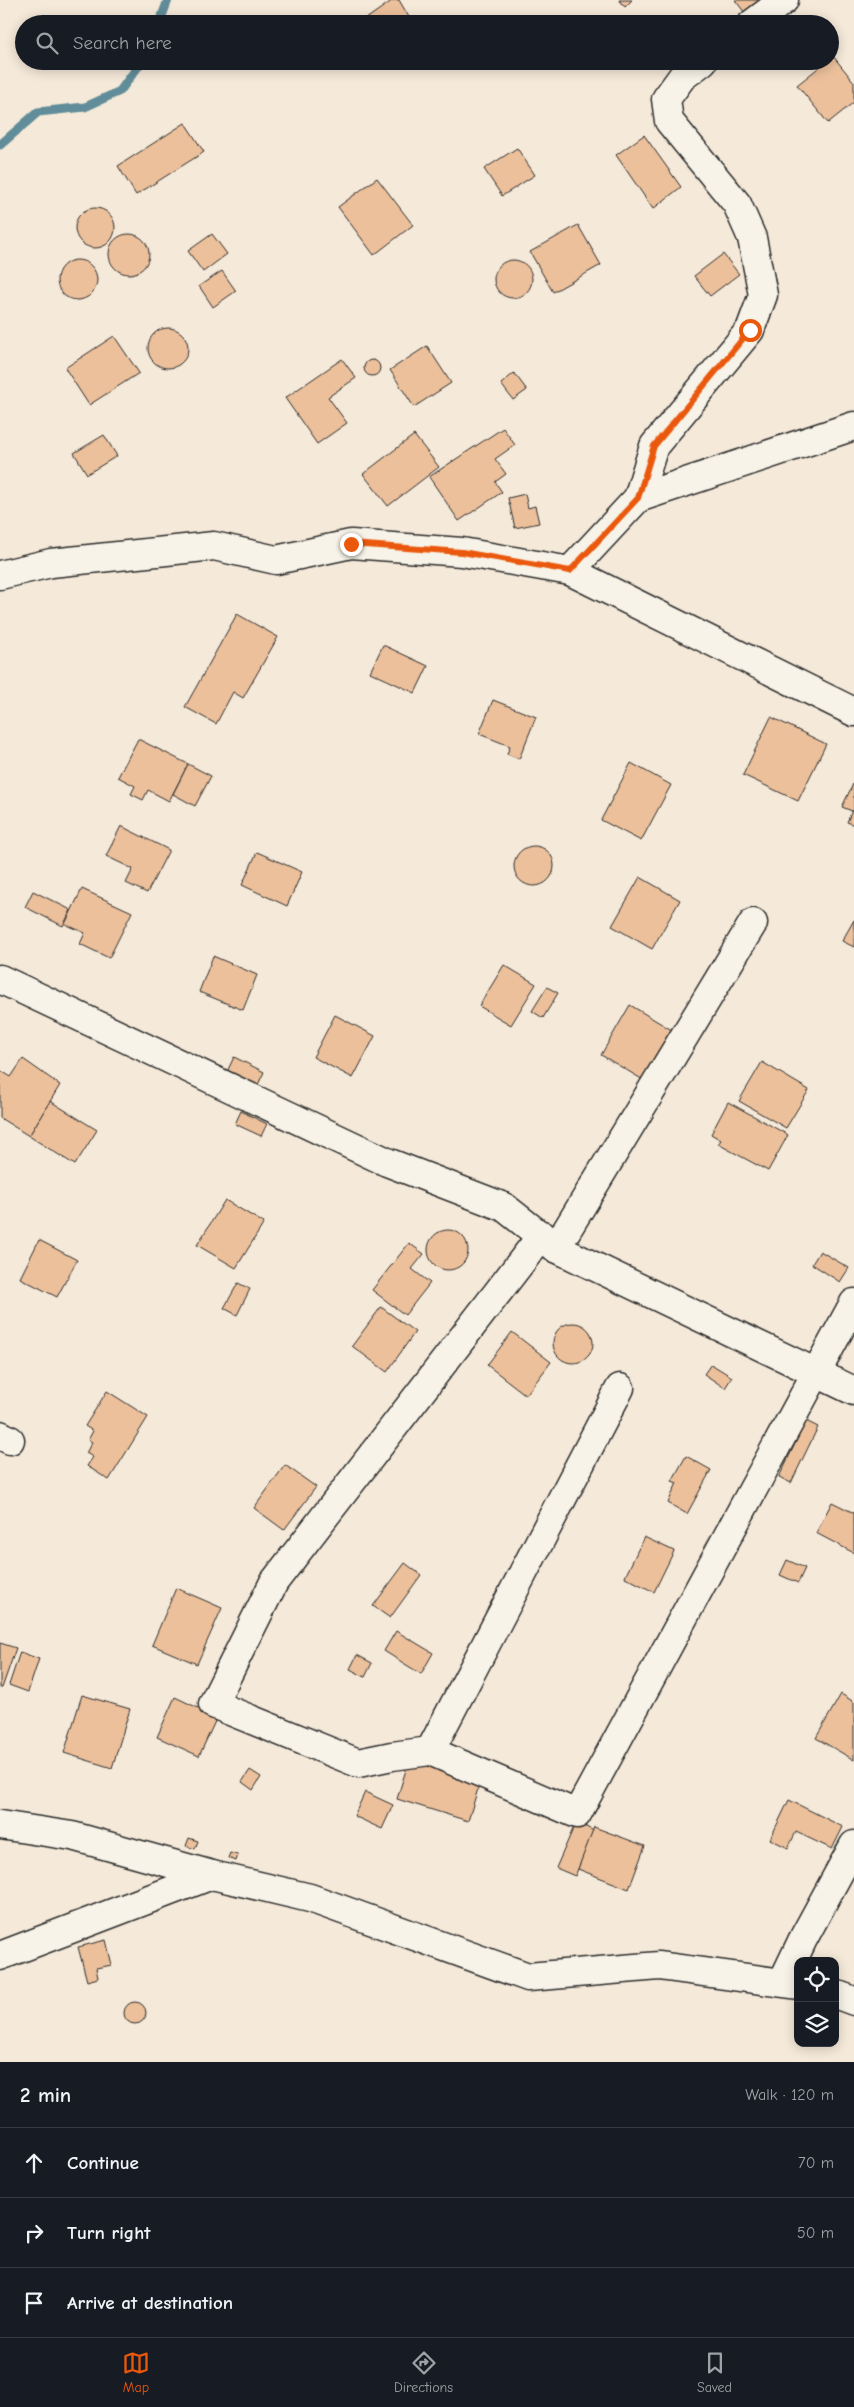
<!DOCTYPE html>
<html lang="en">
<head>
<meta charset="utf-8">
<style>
  body { margin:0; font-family:"Comic Neue",sans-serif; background:#242831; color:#f1f3f6 }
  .controls { position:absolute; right:15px; bottom:15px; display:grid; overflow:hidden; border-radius:10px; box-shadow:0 2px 12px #0003 }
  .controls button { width:45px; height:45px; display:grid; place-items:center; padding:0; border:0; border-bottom:1px solid #363941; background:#171b24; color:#f1f3f6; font:25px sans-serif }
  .stop { position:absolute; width:15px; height:15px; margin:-11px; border:4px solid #ea580c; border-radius:50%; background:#fff }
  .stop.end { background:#ea580c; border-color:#fff; box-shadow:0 1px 5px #0008 }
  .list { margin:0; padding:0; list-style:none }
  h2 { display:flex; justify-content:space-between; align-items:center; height:65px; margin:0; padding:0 20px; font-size:21px }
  h2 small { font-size:16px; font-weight:400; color:#9ea1a6 }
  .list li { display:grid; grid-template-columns:32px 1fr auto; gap:15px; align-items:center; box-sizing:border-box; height:70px; padding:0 20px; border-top:1px solid #363941 }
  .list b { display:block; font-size:19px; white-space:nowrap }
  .list em { font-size:16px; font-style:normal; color:#9ea1a6 }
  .icon { flex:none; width:28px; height:28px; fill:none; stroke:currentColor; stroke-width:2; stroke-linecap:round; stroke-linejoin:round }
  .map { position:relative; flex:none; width:854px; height:2062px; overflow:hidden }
  .search { position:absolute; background:#171b24; box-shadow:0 2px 12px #0003; left:15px; right:15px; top:15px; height:55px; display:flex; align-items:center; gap:12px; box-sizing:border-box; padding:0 18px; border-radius:28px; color:#9ea1a6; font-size:19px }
  .sheet { height:275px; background:#171b24 }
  nav { display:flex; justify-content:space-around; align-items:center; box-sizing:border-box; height:70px; border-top:1px solid #363941; background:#171b24; font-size:14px; color:#9ea1a6 }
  nav a { display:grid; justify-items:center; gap:2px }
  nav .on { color:#ea580c }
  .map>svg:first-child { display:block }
</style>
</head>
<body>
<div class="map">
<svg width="854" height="2062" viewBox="0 0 854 2062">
  <rect width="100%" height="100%" fill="#f5e9d9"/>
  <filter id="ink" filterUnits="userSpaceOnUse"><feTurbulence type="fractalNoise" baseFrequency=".02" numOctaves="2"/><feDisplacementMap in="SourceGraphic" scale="10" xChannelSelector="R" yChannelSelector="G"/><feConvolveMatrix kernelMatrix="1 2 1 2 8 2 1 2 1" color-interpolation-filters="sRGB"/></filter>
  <g filter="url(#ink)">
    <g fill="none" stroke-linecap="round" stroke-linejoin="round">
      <g stroke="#608d99" stroke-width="9">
        <polyline points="159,24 168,0"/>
        <polyline points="0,145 38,112 85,107 120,91 142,61"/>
      </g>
    </g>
    <g fill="#ecc09b" stroke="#2b2b2b">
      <polygon points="393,0 399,0 413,24 369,24 366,19"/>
      <polygon points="619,0 632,0 625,7"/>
      <polygon points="735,0 763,0 745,13"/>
      <polygon points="833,56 854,82 854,102 828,123 797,85 827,61 830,61"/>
      <polygon points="185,123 204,152 136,195 118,166"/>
      <polygon points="644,135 681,187 653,209 616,155"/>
      <polygon points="517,148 535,175 502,196 484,169"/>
      <polygon points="377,178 413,225 374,255 338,207"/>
      <circle cx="95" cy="228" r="20"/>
      <polygon points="578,225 601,265 553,292 530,252"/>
      <polygon points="212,234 227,254 203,272 188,251"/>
      <circle cx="129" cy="254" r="20"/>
      <polygon points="723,254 739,274 710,296 694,276"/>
      <circle cx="513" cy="279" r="19"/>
      <circle cx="77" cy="280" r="20"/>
      <polygon points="222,271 236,291 213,307 199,286"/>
      <circle cx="168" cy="348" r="20"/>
      <polygon points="114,336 139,373 89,405 65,368"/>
      <polygon points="427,346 451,383 414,407 390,370"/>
      <polygon points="342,359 356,378 328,397 347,423 317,444 285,398"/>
      <circle cx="372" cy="368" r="8"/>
      <polygon points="514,373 527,390 513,400 501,384"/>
      <polygon points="503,428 515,445 495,459 506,474 495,482 502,492 459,521 429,477"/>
      <polygon points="104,435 117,456 87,474 74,453"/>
      <polygon points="414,435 439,467 388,506 363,474"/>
      <polygon points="525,494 528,508 535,506 539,523 515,528 508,498"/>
      <polygon points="237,614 278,637 243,698 233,692 216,724 185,707"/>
      <polygon points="383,645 428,666 415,693 370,672"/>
      <polygon points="493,700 536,717 519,759 507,754 510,746 479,734"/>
      <polygon points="771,717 826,744 798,801 743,775"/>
      <polygon points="138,739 188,764 169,801 148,790 143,800 131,794 135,786 118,777"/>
      <polygon points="631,763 671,785 641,841 601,820"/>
      <polygon points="188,764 211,776 195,806 173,794"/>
      <polygon points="854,782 854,825 847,822 852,811 842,807"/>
      <polygon points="121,826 169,850 147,893 126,883 133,869 106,856"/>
      <circle cx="534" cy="866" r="20"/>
      <polygon points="257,852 302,872 287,906 242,885"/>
      <polygon points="640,877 680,900 652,949 612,926"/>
      <polygon points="82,889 132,912 109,958 80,944 85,933 65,924"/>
      <polygon points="33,891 71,910 63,926 25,907"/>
      <polygon points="854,920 854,947 842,941"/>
      <polygon points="213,956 257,975 243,1010 199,992"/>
      <polygon points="504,965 536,984 511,1025 479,1006"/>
      <polygon points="547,987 558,993 543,1018 532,1011"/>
      <polygon points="630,1005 675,1032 645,1081 601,1055"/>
      <polygon points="335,1015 375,1036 353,1078 313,1057"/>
      <polygon points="234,1057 264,1072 255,1091 225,1076"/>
      <polygon points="23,1059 60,1085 29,1136 0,1118 0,1070 11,1077"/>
      <polygon points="762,1062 809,1090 786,1128 739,1101"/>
      <polygon points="50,1101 97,1130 75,1165 29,1136"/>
      <polygon points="728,1102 788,1135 768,1171 718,1144 721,1140 711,1134"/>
      <polygon points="241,1111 267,1124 261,1136 235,1124"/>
      <polygon points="225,1200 264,1223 236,1268 197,1245"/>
      <circle cx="448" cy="1250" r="20"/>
      <polygon points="39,1240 77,1260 57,1297 20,1278"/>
      <polygon points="409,1243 424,1254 412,1269 430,1283 405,1315 372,1290"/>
      <polygon points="820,1251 849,1268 840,1282 812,1264"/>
      <polygon points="238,1283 250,1289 237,1315 224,1308"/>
      <polygon points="381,1307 415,1332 387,1372 352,1346"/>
      <circle cx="573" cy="1343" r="20"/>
      <polygon points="512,1332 551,1362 526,1395 487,1365"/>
      <polygon points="711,1364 732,1377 725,1388 704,1374"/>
      <polygon points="107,1391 148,1417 109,1480 87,1466 93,1457 86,1453 92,1442 88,1440 93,1431 85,1426"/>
      <polygon points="806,1421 818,1427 791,1483 779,1477"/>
      <polygon points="686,1456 711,1470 687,1514 668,1503 677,1483 672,1481"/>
      <polygon points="285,1465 316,1487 284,1530 254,1508"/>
      <polygon points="832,1502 854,1513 854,1553 816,1533"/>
      <polygon points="644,1537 674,1551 654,1592 625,1577"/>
      <polygon points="787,1560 805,1568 798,1583 780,1575"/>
      <polygon points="405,1563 421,1575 390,1618 373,1606"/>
      <polygon points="176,1588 222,1608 197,1664 152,1645"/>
      <polygon points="396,1631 433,1653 421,1674 384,1651"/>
      <polygon points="0,1643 16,1648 2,1688 0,1688"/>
      <polygon points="20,1652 39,1659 28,1692 9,1685"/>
      <polygon points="357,1655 372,1663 365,1677 350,1669"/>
      <polygon points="841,1694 854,1702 854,1760 816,1738"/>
      <polygon points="82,1695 130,1709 112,1768 64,1753"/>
      <polygon points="175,1697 217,1717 199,1756 157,1737"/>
      <polygon points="410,1757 481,1779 468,1821 397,1799"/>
      <polygon points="250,1770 261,1777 253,1790 242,1782"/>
      <polygon points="365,1792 393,1805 382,1829 354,1816"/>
      <polygon points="789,1800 843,1827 832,1849 796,1832 788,1848 770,1839"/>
      <polygon points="576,1822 594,1831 575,1876 556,1868"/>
      <polygon points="594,1827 645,1846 629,1889 578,1869"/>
      <polygon points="189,1838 198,1841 195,1849 186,1846"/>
      <polygon points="230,1853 238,1855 236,1861 228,1858"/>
      <polygon points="106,1940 112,1965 96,1968 98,1978 87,1981 78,1947"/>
      <circle cx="135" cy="2013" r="11"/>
    </g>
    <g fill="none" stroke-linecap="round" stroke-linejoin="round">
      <g stroke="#2b2b2b" stroke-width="31">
        <g id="minor">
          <polyline points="752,24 784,0"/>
          <polyline points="638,498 654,446 750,330 763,295 752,238 737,204 669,121 666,99 682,77 703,61"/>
          <polyline points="570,571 854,712"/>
          <polyline points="0,575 51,563 214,546 276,560 351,544 462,552 570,571 638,498 854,426"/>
          <polyline points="0,979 387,1162 504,1207 556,1248 854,1391"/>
          <polyline points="542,1235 274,1582 213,1704 358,1763 392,1756 430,1751 577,1814 854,1303"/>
          <polyline points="556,1248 753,923"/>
          <polyline points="0,1435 10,1440"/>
          <polyline points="430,1751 620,1388"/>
          <polyline points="0,1825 72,1836 212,1875 310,1898 528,1977 659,1966 798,1985"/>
          <polyline points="0,1956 212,1875"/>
          <polyline points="783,1981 803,1939 854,1845"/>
          <polyline points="835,1994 854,2001"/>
        </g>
      </g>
      <use href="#minor" stroke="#f7f3e8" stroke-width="28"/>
    </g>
  </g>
  <g fill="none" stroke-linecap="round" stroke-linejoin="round" filter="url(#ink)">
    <polyline stroke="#ea580c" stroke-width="6" points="351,544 462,552 570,571 638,498 654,446 750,330"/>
  </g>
</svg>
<div class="controls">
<button><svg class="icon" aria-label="locate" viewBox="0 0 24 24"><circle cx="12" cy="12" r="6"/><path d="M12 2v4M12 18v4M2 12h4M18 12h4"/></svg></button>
<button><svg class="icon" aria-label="layers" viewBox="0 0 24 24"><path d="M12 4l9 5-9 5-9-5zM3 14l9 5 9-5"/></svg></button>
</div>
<div class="stop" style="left:750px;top:330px"></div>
<div class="stop end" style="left:351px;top:544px"></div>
<div class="search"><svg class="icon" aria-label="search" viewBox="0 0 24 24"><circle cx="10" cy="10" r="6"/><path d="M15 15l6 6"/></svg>Search here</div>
</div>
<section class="sheet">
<h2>2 min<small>Walk · 120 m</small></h2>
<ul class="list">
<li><svg class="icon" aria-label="ahead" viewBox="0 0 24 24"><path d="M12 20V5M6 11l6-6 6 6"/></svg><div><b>Continue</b></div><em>70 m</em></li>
<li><svg class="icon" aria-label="right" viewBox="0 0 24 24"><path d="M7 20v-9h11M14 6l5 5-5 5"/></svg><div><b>Turn right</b></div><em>50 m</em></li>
<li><svg class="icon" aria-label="arrive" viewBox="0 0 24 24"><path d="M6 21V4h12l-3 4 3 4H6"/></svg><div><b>Arrive at destination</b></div></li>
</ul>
</section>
<nav>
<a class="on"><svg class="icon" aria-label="map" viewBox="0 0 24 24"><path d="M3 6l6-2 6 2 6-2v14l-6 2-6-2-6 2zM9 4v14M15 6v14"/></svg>Map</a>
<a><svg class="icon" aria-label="directions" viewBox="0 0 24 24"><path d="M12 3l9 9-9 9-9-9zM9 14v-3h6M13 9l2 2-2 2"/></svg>Directions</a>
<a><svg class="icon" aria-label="saved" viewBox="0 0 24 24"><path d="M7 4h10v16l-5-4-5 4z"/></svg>Saved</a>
</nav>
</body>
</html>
